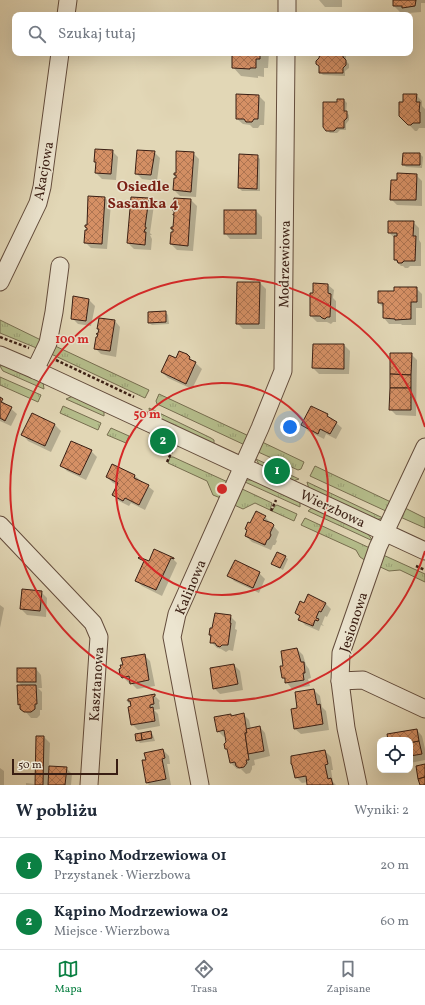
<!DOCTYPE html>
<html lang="pl">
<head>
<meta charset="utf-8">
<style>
  body { margin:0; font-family:Vollkorn,serif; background:#f6f6f7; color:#1f2937 }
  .controls { position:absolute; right:12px; bottom:12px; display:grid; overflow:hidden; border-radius:8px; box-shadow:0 4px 16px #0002 }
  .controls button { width:36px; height:36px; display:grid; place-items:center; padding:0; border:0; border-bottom:1px solid #e0e1e3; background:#fff; color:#1f2937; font:20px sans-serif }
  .scale { position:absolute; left:12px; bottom:10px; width:106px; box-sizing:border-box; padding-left:4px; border:2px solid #391e13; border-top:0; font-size:11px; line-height:14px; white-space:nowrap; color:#391e13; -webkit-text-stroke:3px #ece5d0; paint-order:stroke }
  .you { position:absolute; left:290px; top:427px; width:14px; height:14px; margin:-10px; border:3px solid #fff; border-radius:50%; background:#1a73e8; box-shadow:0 0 0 6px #1a73e833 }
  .badge { display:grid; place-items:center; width:26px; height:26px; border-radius:50%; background:#0b8043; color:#fff; font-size:13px; font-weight:700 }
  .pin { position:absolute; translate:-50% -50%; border:2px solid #fff; box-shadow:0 1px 4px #0006 }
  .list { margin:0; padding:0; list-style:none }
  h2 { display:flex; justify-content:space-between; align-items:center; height:52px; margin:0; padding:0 16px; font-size:17px }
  h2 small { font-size:13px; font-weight:400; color:#747a83 }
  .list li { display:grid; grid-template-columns:26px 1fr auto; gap:12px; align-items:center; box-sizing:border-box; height:56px; padding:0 16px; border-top:1px solid #e0e1e3 }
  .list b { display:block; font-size:15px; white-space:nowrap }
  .list p { margin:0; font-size:13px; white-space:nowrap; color:#747a83 }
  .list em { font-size:13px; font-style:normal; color:#747a83 }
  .icon { flex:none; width:22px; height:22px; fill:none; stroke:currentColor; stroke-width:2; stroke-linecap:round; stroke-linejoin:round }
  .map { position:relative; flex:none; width:425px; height:785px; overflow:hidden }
  .search { position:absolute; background:#fff; box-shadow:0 4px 16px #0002; left:12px; right:12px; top:12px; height:44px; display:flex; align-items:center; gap:10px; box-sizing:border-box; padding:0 14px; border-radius:8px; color:#747a83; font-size:15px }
  .sheet { height:164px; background:#fff }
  nav { display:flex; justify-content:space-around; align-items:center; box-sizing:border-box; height:56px; border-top:1px solid #e0e1e3; background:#fff; font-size:11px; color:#747a83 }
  nav a { display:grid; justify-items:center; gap:2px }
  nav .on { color:#0b8043 }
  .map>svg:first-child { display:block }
</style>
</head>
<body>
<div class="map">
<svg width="425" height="785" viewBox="0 0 425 785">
  <defs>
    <pattern id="grass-tufts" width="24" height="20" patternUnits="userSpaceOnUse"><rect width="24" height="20" fill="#b5be8c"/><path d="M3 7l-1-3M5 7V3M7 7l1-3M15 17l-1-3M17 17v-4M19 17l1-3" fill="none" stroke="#9ca378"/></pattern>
    <pattern id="building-cross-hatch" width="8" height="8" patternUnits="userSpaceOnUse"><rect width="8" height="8" fill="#d59065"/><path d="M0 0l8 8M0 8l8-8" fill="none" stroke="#ae7552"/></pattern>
  </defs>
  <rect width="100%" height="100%" fill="#e2d7b6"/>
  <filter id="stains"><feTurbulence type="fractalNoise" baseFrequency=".005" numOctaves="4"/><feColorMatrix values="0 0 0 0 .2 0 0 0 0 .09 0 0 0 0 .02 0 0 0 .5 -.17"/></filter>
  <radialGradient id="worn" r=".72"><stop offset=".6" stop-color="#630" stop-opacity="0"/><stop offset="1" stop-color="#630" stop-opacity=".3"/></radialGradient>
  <g fill="url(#grass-tufts)" stroke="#776e50">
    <polygon points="0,320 43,341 39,349 0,333"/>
    <polygon points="53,345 149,390 145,398 49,353"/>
    <polygon points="0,364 43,382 44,389 3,371 1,368"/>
    <polygon points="0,377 41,395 38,402 0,385"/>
    <polygon points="159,394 251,437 247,446 157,404 156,401"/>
    <polygon points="73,396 104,410 104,416 66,399"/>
    <polygon points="63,406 101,423 98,430 60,413"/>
    <polygon points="149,408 211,438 214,440 214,445 150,415"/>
    <polygon points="111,428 129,436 126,443 107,435"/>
    <polygon points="260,441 304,462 301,469 298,470 256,451"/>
    <polygon points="170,457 173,457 230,483 223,499 213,495 207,481 168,463"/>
    <polygon points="256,459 299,479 293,481 260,466"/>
    <polygon points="315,466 393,503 388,512 310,476"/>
    <polygon points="247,480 253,480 300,502 300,507 245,482"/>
    <polygon points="307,482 383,518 376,520 309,489"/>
    <polygon points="240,488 272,503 270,510 255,503 243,509 232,504"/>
    <polygon points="277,505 297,514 294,521 272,511 275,506"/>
    <polygon points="313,507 368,534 373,541 308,511"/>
    <polygon points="403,507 425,518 425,528 398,516"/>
    <polygon points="305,518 372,549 366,561 360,557 356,550 301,525"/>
    <polygon points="381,554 425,574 425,582 400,570 389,571 376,565"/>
  </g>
  <g fill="#0003">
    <polygon points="319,0 342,0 342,7 325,7"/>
    <polygon points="394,0 425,0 425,3 421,3 421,12 408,13 407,12 400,12 394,6"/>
    <polygon points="233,53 269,53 268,68 264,68 264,77 258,76 258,78 241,76 233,67"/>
    <polygon points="321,53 349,53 349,55 346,55 346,61 349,64 349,68 345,71 345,76 323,75 320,72"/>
    <polygon points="416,95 422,101 422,106 425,109 425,128 419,128 417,131 415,131 400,115 404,103"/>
    <polygon points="259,96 265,102 264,125 260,125 258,128 253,128 250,125 243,124 237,119"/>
    <polygon points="344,100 347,103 346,112 349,115 349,120 346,124 346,130 340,130 337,133 330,133 324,127 338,103"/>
    <polygon points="112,151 118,157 116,180 102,179 96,173 97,164 95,162"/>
    <polygon points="154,152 160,158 157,181 142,179 136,173"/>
    <polygon points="193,153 199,159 196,197 180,196 174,190 177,177 175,175"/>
    <polygon points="420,154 423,157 422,168 406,167 403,164"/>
    <polygon points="240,155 257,156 260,159 260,191 242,191 239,188"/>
    <polygon points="416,175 422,181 422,206 397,205 391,199 398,181"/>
    <polygon points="89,197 105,198 111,204 107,249 91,248 85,242 88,226"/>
    <polygon points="148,199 154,205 150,233 152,235 150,235 152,239 151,250 134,249 128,243"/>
    <polygon points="191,200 197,206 193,251 177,250 171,244 174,230 172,229 174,228"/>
    <polygon points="256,211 262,217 262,239 230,239 225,233"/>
    <polygon points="413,222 419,228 419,240 421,243 421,266 410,266 408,268 405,268 403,266 401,266 395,260 395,238 389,233"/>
    <polygon points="260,283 266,289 265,329 243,329 237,323"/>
    <polygon points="328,285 334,290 333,298 336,301 336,322 333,322 331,324 327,322 317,322 311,316"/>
    <polygon points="416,288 422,294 422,308 416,308 416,325 402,325 401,324 389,324 384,318 384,308 379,303 395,292"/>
    <polygon points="74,297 89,300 95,306 91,326 78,324 72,318"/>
    <polygon points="165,312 168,315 169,324 152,325 149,323"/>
    <polygon points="100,319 115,321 120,327 116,357 101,354 95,348 98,339"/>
    <polygon points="344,345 350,351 349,374 319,374 313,368"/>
    <polygon points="411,354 417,360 416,416 396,415 390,409"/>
    <polygon points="189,357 202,369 192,389 168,378 162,372 176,360"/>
    <polygon points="0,399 17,414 11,426 0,421"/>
    <polygon points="32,415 55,425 61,431 51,452 28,441 23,435"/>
    <polygon points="327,415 342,428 336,439 326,434 324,439 308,431 303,425"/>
    <polygon points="161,440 166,443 168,446 163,444"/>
    <polygon points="91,451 97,457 86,480 67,471 61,465"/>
    <polygon points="113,465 135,476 154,491 145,510 131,503 129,506 119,501 113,495 118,485 113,483 107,477"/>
    <polygon points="265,517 279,532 276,540 277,541 275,545 273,545 271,550 252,542 246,536"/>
    <polygon points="171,557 177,563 162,596 142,586 136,581 149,562"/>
    <polygon points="285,557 288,559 283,570 272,564"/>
    <polygon points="235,562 259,573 265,579 259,593 234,581 229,575"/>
    <polygon points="41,592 47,598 46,617 27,615 21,609"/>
    <polygon points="325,603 331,609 327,617 325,616 322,624 324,626 321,625 319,631 305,625 300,619 301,617 296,612 304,604"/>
    <polygon points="0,605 4,608 0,628"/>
    <polygon points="230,616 236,622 235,629 237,630 233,651 229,650 226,652 221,649 217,648 211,642 212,636 210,634 213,629"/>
    <polygon points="297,649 303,655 306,665 309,669 311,678 308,679 310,686 292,689 283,678 284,667"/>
    <polygon points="144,655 150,661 155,686 137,689 131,683 129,683 123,677"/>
    <polygon points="234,665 240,671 243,690 220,694 214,688"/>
    <polygon points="18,669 36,669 41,675 42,688 38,688 42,692 42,710 40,710 40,715 37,718 31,718 19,704 22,686 18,682"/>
    <polygon points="314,690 320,696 322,707 326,711 329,730 301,734 295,729 298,709"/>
    <polygon points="154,695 160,701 159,702 160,709 154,710 158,714 160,726 138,730 132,724 132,707 126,700"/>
    <polygon points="243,714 249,720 251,729 260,727 265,733 270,756 254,760 255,765 252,766 252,769 250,773 246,774 240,768 237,769 231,763 229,751 225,748 227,743 226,737 224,737 218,731 231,715 232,717"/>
    <polygon points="417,730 422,736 425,749 425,760 410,763 410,740 389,740"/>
    <polygon points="151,732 153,735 155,741 140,743 137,740"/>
    <polygon points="44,737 50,743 49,767 66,768 72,774 71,785 36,785"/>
    <polygon points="163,750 169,756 170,764 167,764 171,785 149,785 147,783 147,760"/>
    <polygon points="325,751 331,757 333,770 331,770 333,782 336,785 308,785 308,782 302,783 296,777"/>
    <polygon points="0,768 4,771 4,785 0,785"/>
    <polygon points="26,783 34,784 35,785 26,785"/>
  </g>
  <g fill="url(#building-cross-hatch)" stroke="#391e13">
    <polygon points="393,0 416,0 415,6 402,8 402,6 393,6"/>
    <polygon points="232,53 260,53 260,59 256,59 256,68 250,68 250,69 232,68"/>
    <polygon points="320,53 343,53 343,57 346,60 346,65 343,68 343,73 319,73 319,66 316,64 316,61 319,58"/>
    <polygon points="236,94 259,95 258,119 254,119 252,122 246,122 244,119 236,119"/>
    <polygon points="403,94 417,94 416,102 420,102 419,112 420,112 420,123 413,123 411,125 408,125 399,116 399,102 403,102"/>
    <polygon points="337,99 344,99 344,111 347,111 347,118 344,121 344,128 337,128 334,131 326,131 323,127 323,102 337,102"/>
    <polygon points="95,149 113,150 111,174 95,173 96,162 94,162"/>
    <polygon points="137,150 155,151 151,175 135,174"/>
    <polygon points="176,151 194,152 191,192 173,190 174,178 176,178 176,175 174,175 174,173 176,173"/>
    <polygon points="403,153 420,153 420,165 402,165"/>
    <polygon points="239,154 258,155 257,189 238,188"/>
    <polygon points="397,173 417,174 416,200 390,200 391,180 397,180"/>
    <polygon points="88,196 105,197 102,244 84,243 85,230 87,230 87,228 85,227 85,225 87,225"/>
    <polygon points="131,197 149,198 145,227 146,227 146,229 145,229 144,232 146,232 145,245 127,243"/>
    <polygon points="174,198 191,199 188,246 170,244 171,232 173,232 173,229 171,229 171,227 173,227 174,215 173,215 173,214 174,214 174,211 173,211"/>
    <rect x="224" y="210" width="32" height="24"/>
    <polygon points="388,221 414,221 413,236 416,236 415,261 404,261 402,263 398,263 397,260 394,260 394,236 397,236 397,233 388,233"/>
    <polygon points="237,282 260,282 259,324 236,324"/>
    <polygon points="313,283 328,284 328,293 331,294 330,317 327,317 325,319 322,318 320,316 310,316 310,293 313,293"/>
    <polygon points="394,287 417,287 417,302 411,302 411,319 395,320 395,319 383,318 383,303 378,303 378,291 394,291"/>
    <polygon points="73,296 89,299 86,321 71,319"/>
    <polygon points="166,311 166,322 148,323 148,312"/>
    <polygon points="99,318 115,320 110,351 94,349 96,337 97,337 98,334 96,334 98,333 99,329 97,329"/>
    <polygon points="313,344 344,344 344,369 312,368"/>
    <polygon points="179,351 187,354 190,357 189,359 196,362 186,384 161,372 169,355 176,358"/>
    <polygon points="390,353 412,353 411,375 390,374"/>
    <polygon points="390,374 411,375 411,388 390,388"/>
    <polygon points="390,388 411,388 411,410 389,410"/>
    <polygon points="0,397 3,399 1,402 12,407 5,421 0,418"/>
    <polygon points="311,406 328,414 327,416 337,422 330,434 320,429 318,434 301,425"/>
    <polygon points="32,413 55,424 45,446 21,435"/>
    <polygon points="71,441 92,450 80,475 60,466"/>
    <polygon points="112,464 135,475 134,478 149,485 139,505 125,498 123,501 112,495 118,483 106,477"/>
    <polygon points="256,511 266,516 263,520 272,523 274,525 270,533 271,535 269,539 267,540 265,545 245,536 247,530 245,529 248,522 250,523"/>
    <polygon points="154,549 174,558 174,559 171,558 156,590 135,581 144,561 138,558 139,557 149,561"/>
    <polygon points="277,552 286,556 280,568 271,564"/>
    <polygon points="235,560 260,572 253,588 227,576"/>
    <polygon points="22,589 42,591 40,611 20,609"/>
    <polygon points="308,594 326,603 321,612 319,611 316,618 319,619 318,621 315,620 313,626 298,620 300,616 295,613 300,601 304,603"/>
    <polygon points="215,613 231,615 230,623 231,623 228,645 222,645 220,647 217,646 215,643 210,643 211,635 209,635 210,628 212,628"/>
    <polygon points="297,648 301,662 304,662 305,673 303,673 304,680 285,683 285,678 282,678 280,666 283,666 281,651"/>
    <polygon points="145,654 149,680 130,684 129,676 122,678 120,675 119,669 121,668 120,665 123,665 121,658"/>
    <polygon points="234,664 238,684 213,689 210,668"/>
    <rect x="17" y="668" width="19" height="14"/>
    <polygon points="17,685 36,685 37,704 35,704 35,709 31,712 24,712 20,709 20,704 18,705"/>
    <polygon points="314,689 317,705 320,704 323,724 294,729 291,709 297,708 295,692"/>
    <polygon points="155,694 155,696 153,697 154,704 150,705 150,708 153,707 155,721 131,725 128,707 131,706 130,701 128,701 128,699"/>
    <polygon points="244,713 247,733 245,733 249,760 246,760 247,763 244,767 239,768 236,766 235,762 230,763 227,749 225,749 224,744 226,742 224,730 217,732 214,717 231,714 231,716"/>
    <polygon points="260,726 264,751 248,754 245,733 247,733 246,729"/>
    <polygon points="417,729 419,741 410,743 410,740 388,740 387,734"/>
    <polygon points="151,731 152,738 142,740 141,733"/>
    <polygon points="141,733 142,740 136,741 135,734"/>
    <polygon points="36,736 44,736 43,785 35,785"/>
    <polygon points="419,741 422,754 410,756 410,743"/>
    <polygon points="163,749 165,758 162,759 166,779 146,783 142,760 146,760 144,753"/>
    <polygon points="325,750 328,764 325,765 328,779 331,778 333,785 307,785 306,776 295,778 292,765 291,764 291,756"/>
    <polygon points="425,764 425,777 418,779 416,766"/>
    <polygon points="49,766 67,767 65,785 48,785"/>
    <polygon points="425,777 425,785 420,785 418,779"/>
  </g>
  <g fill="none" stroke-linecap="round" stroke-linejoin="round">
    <g stroke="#634c3c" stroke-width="19">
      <g id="minor">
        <polyline points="66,15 68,0"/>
        <polyline points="287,15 287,0"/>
        <polyline points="0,282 38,203 42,187 60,53"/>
        <polyline points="0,355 35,370 425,551"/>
        <polyline points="35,370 48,343 54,312 60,266"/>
        <polyline points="0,525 93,623 99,637 89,785"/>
        <polyline points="340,681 363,680 425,709"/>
        <polyline points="200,785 172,637 177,614 260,428 283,371 286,53"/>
        <polyline points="358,785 346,728 340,681 341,653 378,547 425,447"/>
      </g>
    </g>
    <g stroke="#391e13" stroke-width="2.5" stroke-dasharray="3 2" stroke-linecap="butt">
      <polyline points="0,337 29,348"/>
      <polyline points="56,360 134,397"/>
      <polyline points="167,462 172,451"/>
      <polyline points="271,511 276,500"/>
      <polyline points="416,566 425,570"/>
    </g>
    <use href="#minor" stroke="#ece5d0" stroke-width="17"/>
  </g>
  <g fill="none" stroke="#d62828" stroke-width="2">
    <circle cx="222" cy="489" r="106"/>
    <path d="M425 551A212 212 0 1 1 425 427"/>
  </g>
  <g text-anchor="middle" stroke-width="3" stroke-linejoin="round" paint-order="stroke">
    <g font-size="14" fill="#391e13" stroke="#ece5d0">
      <text transform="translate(43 171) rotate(-80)" y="5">Akacjowa</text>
      <text transform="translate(284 264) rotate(-89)" y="5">Modrzewiowa</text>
      <text transform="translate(333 508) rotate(25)" y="5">Wierzbowa</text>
      <text transform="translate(190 587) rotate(-67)" y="5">Kalinowa</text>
      <text transform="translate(353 622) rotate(-72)" y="5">Jesionowa</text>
      <text transform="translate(96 684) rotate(-86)" y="5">Kasztanowa</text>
    </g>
    <g font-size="15" font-weight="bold" fill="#7a1f14" stroke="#ece5d0">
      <text x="143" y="191">Osiedle<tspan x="143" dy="17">Sasanka 4</tspan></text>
    </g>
  </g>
  <circle cx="222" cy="489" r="6" fill="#d62828" stroke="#ece5d0" stroke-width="2"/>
  <g font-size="12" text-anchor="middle" font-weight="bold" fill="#d62828" stroke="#ece5d0" stroke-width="3" stroke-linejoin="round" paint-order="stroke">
    <text x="72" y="343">100 m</text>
    <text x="147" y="418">50 m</text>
  </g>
  <rect width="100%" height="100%" filter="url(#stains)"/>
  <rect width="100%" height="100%" fill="url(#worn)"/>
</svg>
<div class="controls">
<button><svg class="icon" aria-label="locate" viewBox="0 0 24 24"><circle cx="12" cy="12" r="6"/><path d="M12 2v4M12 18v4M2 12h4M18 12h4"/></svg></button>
</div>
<div class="scale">50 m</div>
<div class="you"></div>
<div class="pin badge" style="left:277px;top:471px">1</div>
<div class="pin badge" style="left:163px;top:441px">2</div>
<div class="search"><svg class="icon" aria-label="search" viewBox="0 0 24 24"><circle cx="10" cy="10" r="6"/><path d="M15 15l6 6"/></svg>Szukaj tutaj</div>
</div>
<section class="sheet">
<h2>W pobliżu<small>Wyniki: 2</small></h2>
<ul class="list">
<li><span class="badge">1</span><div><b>Kąpino Modrzewiowa 01</b><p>Przystanek · Wierzbowa</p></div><em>20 m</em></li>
<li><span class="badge">2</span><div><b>Kąpino Modrzewiowa 02</b><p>Miejsce · Wierzbowa</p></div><em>60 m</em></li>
</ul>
</section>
<nav>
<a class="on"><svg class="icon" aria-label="map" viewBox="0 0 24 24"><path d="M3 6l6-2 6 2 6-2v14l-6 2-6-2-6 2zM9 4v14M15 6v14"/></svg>Mapa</a>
<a><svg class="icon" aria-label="directions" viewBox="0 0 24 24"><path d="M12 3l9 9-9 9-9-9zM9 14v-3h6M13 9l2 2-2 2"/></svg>Trasa</a>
<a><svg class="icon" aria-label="saved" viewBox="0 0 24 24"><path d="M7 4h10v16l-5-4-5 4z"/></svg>Zapisane</a>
</nav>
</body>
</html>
